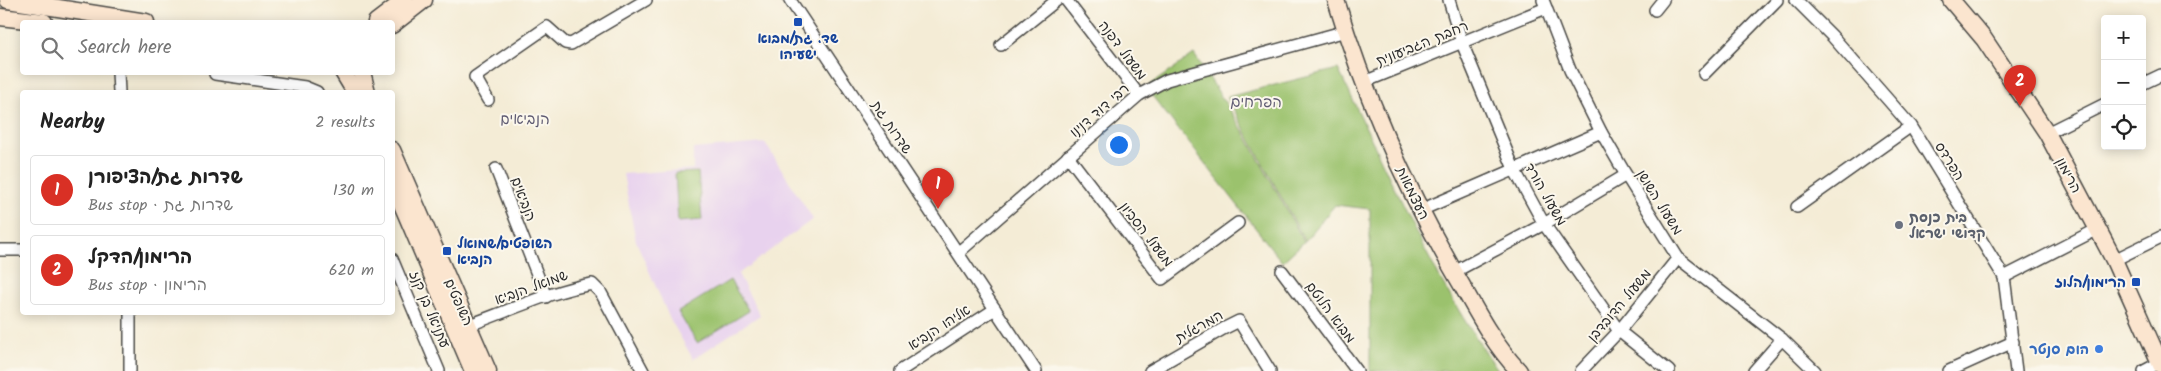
<!DOCTYPE html>
<html lang="en">
<head>
<meta charset="utf-8">
<style>
  body { margin:0; font-family:Kalam,"Playpen Sans Hebrew",sans-serif; background:#f2f2f2; color:#222 }
  .controls { position:absolute; right:15px; top:15px; display:grid; overflow:hidden; border-radius:5px; box-shadow:0 2px 12px #0003 }
  .controls button { width:45px; height:45px; display:grid; place-items:center; padding:0; border:0; border-bottom:1px solid #e0e0e0; background:#fff; color:#222; font:25px sans-serif }
  .you { position:absolute; left:1118px; top:144px; width:18px; height:18px; margin:-12px; border:4px solid #fff; border-radius:50%; background:#1a73e8; box-shadow:0 0 0 8px #1a73e833 }
  .badge { display:grid; place-items:center; width:32px; height:32px; border-radius:50%; background:#d93025; color:#fff; font-size:16px; font-weight:700 }
  .pin { position:absolute; translate:-50% -41px; filter:drop-shadow(0 1px 2px #0008) }
  .pin::after { content:''; position:absolute; top:26px; width:18px; height:15px; background:inherit; clip-path:polygon(0 0,100% 0,50% 100%) }
  .list { margin:0; padding:0; list-style:none }
  h2 { display:flex; justify-content:space-between; align-items:center; height:65px; margin:0; padding:0 20px; font-size:21px }
  h2 small { font-size:16px; font-weight:400; color:#767676 }
  .list li { display:grid; grid-template-columns:32px 1fr auto; gap:15px; align-items:center; box-sizing:border-box; height:70px; margin:0 10px 10px; padding:0 10px; border:1px solid #e0e0e0; border-radius:5px }
  .list b { display:block; font-size:19px; white-space:nowrap }
  .list p { margin:0; font-size:16px; white-space:nowrap; color:#767676 }
  .list em { font-size:16px; font-style:normal; color:#767676 }
  .icon { flex:none; width:28px; height:28px; fill:none; stroke:currentColor; stroke-width:2; stroke-linecap:round; stroke-linejoin:round }
  .map { position:relative; flex:none; width:2161px; height:371px; overflow:hidden }
  .search { position:absolute; background:#fff; box-shadow:0 2px 12px #0003; left:20px; top:20px; width:375px; height:55px; display:flex; align-items:center; gap:12px; box-sizing:border-box; padding:0 18px; border-radius:5px; color:#767676; font-size:19px }
  .panel { position:absolute; background:#fff; box-shadow:0 2px 12px #0003; left:20px; top:90px; width:375px; height:225px; border-radius:5px }
  .map>svg:first-child { display:block }
</style>
</head>
<body>
<div class="map">
<svg width="2161" height="371" viewBox="0 0 2161 371">
  <rect width="100%" height="100%" fill="#fbf7ec"/>
  <filter id="ink" filterUnits="userSpaceOnUse"><feTurbulence type="fractalNoise" baseFrequency=".02" numOctaves="2"/><feDisplacementMap in="SourceGraphic" scale="10" xChannelSelector="R" yChannelSelector="G"/><feConvolveMatrix kernelMatrix="1 2 1 2 8 2 1 2 1" color-interpolation-filters="sRGB"/></filter>
  <filter id="wash" filterUnits="userSpaceOnUse"><feTurbulence type="fractalNoise" baseFrequency=".0096" numOctaves="4" result="noise"/><feDisplacementMap in="SourceGraphic" scale="20" xChannelSelector="R" yChannelSelector="G"/><feGaussianBlur stdDeviation="1.12" result="paint"/><feColorMatrix in="noise" values="0 0 0 0 0 0 0 0 0 0 0 0 0 0 0 0 0 1.4 0 .05"/><feComposite in="paint" operator="in"/></filter>
  <g filter="url(#wash)">
    <rect width="100%" height="100%" fill="#f4ecd6"/>
    <polygon fill="#e8d2ee" points="765,143 813,219 738,274 760,315 693,359 669,317 636,241 623,174 693,169 693,149"/>
    <g fill="#9bc26d" stroke="#63764c">
      <polygon points="1194,54 1244,132 1304,242 1282,262 1146,88"/>
      <path d="M1338,69C1388,171 1431,279 1499,371H1370V209L1335,205L1305,241L1227,97Z"/>
      <polygon points="698,172 702,220 678,222 675,173"/>
      <polygon points="730,280 749,311 697,343 678,312"/>
    </g>
  </g>
  <g filter="url(#ink)">
    <g fill="none" stroke-linecap="round" stroke-linejoin="round">
      <g stroke="#494845" stroke-width="14">
        <g id="street">
          <polyline points="790,0 1036,371"/>
          <polyline points="1066,0 1139,95"/>
          <polyline points="1449,0 1462,43 1514,169 1544,224 1619,331 1669,371"/>
          <polyline points="1543,0 1570,70 1601,132 1626,175 1678,258 1782,339 1815,371"/>
          <polyline points="1796,0 1832,36 1911,126 2004,277 2016,371"/>
          <polyline points="1655,10 1663,0"/>
          <polyline points="1001,45 1057,0"/>
          <polyline points="118,72 119,92"/>
          <polyline points="215,74 305,87 317,92"/>
          <polyline points="1704,74 1777,0"/>
          <polyline points="1364,82 1546,8"/>
          <polyline points="2142,84 2161,75"/>
          <polyline points="488,100 475,77 547,27 565,43 571,44 646,0"/>
          <polyline points="2047,133 2105,104"/>
          <polyline points="1068,156 1162,279 1238,223"/>
          <polyline points="496,169 546,297"/>
          <polyline points="1797,207 1911,126"/>
          <polyline points="1421,210 1601,132"/>
          <polyline points="0,250 22,250"/>
          <polyline points="959,252 1139,95 1167,80 1346,31"/>
          <polyline points="392,259 439,371"/>
          <polyline points="2114,260 2161,237"/>
          <polyline points="1282,271 1357,371"/>
          <polyline points="1454,272 1544,224 1626,175"/>
          <polyline points="2004,277 2098,229"/>
          <path d="M469,325C509,311 550,291 592,284L601,293L643,371"/>
          <polyline points="130,371 130,312"/>
          <polyline points="900,371 995,309"/>
          <polyline points="1150,371 1223,329 1239,321 1270,371"/>
          <polyline points="1581,371 1619,331 1678,258"/>
          <polyline points="1754,371 1782,339"/>
          <polyline points="1949,371 2013,342"/>
          <polyline points="2144,371 2161,362"/>
        </g>
      </g>
      <g stroke="#494845" stroke-width="19">
        <g id="secondary">
          <polyline points="8,0 146,22"/>
          <path d="M1336,0C1366,100 1411,199 1464,289C1480,318 1496,347 1519,371"/>
          <polyline points="1951,0 1984,39 2047,133 2114,260 2161,365"/>
          <polyline points="0,17 44,22"/>
          <polyline points="376,22 405,0"/>
          <polyline points="392,25 424,0"/>
          <polyline points="343,72 355,92"/>
          <polyline points="362,72 367,92"/>
          <polyline points="392,150 488,371"/>
          <polyline points="392,181 473,371"/>
        </g>
      </g>
      <use href="#street" stroke="#fff" stroke-width="11"/>
      <use href="#secondary" stroke="#fbe5cf" stroke-width="16"/>
    </g>
  </g>
  <g fill="#1a4fb4" stroke="#fbf7ec" stroke-width="2">
    <rect x="793" y="17" width="10" height="10" rx="2.5"/>
    <rect x="442" y="246" width="10" height="10" rx="2.5"/>
    <rect x="2131" y="277" width="10" height="10" rx="2.5"/>
  </g>
  <circle fill="#6b7280" stroke="#fbf7ec" stroke-width="2" cx="1899" cy="225" r="5"/>
  <circle fill="#3f7fe0" stroke="#fbf7ec" stroke-width="2" cx="2099" cy="349" r="5"/>
  <g text-anchor="middle" stroke-width="4" stroke-linejoin="round" paint-order="stroke">
    <g font-size="14" font-weight="bold" fill="#164399" stroke="#fbf7ec">
      <text x="798" y="43">שד. גת/מבוא<tspan x="798" dy="16">ישעיהו</tspan></text>
      <text x="457" y="248" text-anchor="start">השופטים/שמואל<tspan x="457" dy="16">הנביא</tspan></text>
      <text x="2126" y="287" text-anchor="end">הרימון/הלוז</text>
    </g>
    <g font-size="14" fill="#2b2b2b" stroke="#fbf7ec">
      <text transform="translate(1422 43) rotate(-22)" y="5">רחבת הגביעונית</text>
      <text transform="translate(1123 50) rotate(53)" y="5">משעול דפנה</text>
      <text transform="translate(1099 110) rotate(-41)" y="5">רבי דוד דנינו</text>
      <text transform="translate(892 127) rotate(56)" y="5">שדרות גת</text>
      <text transform="translate(1950 161) rotate(58)" y="5">הפרדס</text>
      <text transform="translate(2069 175) rotate(62)" y="5">הרימון</text>
      <text transform="translate(1413 193) rotate(64)" y="5">העצמאות</text>
      <text transform="translate(1546 194) rotate(60)" y="5">משעול הורד</text>
      <text transform="translate(524 199) rotate(69)" y="5">הנביאים</text>
      <text transform="translate(1660 202) rotate(58)" y="5">משעול השושן</text>
      <text transform="translate(1147 234) rotate(52)" y="5">משעול הסביון</text>
      <text transform="translate(531 287) rotate(-20)" y="5">שמואל הנביא</text>
      <text transform="translate(459 302) rotate(66)" y="5">השופטים</text>
      <text transform="translate(1619 305) rotate(-50)" y="5">משעול הדובדבן</text>
      <text transform="translate(430 309) rotate(67)" y="5">עתניאל בן קנז</text>
      <text transform="translate(1331 312) rotate(53)" y="5">מבוא הלוטם</text>
      <text transform="translate(1199 326) rotate(-29)" y="5">המרגלית</text>
      <text transform="translate(939 327) rotate(-33)" y="5">אליהו הנביא</text>
    </g>
    <g font-size="14" font-weight="bold" fill="#5b616d" stroke="#fbf7ec" text-anchor="start">
      <text x="1909" y="222">בית כנסת<tspan x="1909" dy="16">קדושי ישראל</tspan></text>
    </g>
    <g font-size="14" font-weight="bold" fill="#366cbe" stroke="#fbf7ec" text-anchor="end">
      <text x="2089" y="354">הום סנטר</text>
    </g>
    <g font-size="15" fill="#5f5b72" stroke="#fbf7ec">
      <text x="1256" y="107">הפרחים</text>
      <text x="525" y="124">הנביאים</text>
    </g>
  </g>
</svg>
<div class="controls">
<button>+</button>
<button>−</button>
<button><svg class="icon" aria-label="locate" viewBox="0 0 24 24"><circle cx="12" cy="12" r="6"/><path d="M12 2v4M12 18v4M2 12h4M18 12h4"/></svg></button>
</div>
<div class="you"></div>
<div class="pin badge" style="left:938px;top:209px">1</div>
<div class="pin badge" style="left:2020px;top:106px">2</div>
<div class="search"><svg class="icon" aria-label="search" viewBox="0 0 24 24"><circle cx="10" cy="10" r="6"/><path d="M15 15l6 6"/></svg>Search here</div>
<section class="panel">
<h2>Nearby<small>2 results</small></h2>
<ul class="list">
<li><span class="badge">1</span><div><b>שדרות גת/הציפורן</b><p>Bus stop · שדרות גת</p></div><em>130 m</em></li>
<li><span class="badge">2</span><div><b>הרימון/הדקל</b><p>Bus stop · הרימון</p></div><em>620 m</em></li>
</ul>
</section>
</div>
</body>
</html>
